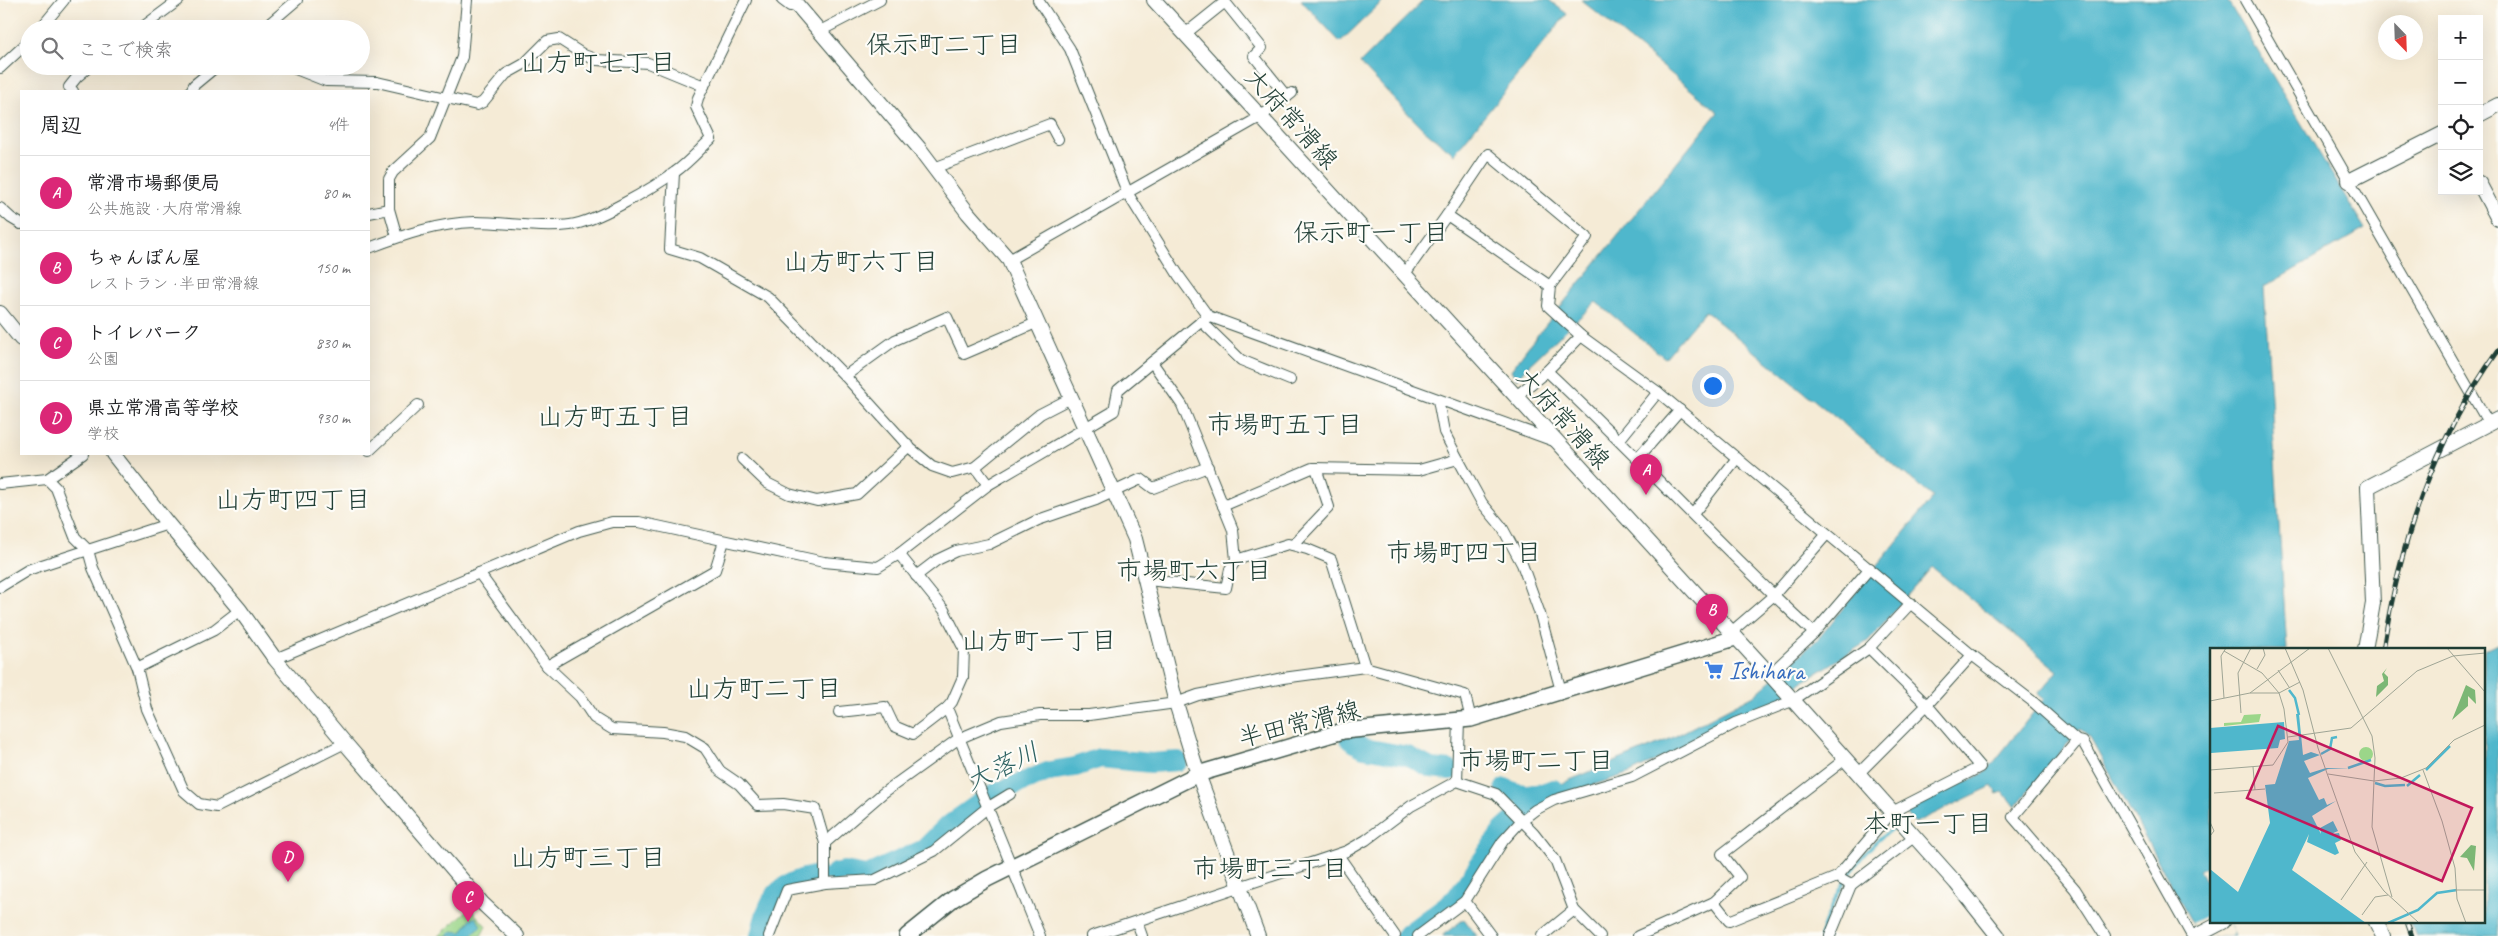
<!DOCTYPE html>
<html lang="ja">
<head>
<meta charset="utf-8">
<style>
  body { margin:0; font-family:Caveat,"Klee One",sans-serif; background:#f6f6f6; color:#202124 }
  .controls { position:absolute; right:15px; top:15px; display:grid; overflow:hidden; border-radius:0px; box-shadow:0 5px 20px #0002 }
  .controls button { width:45px; height:45px; display:grid; place-items:center; padding:0; border:0; border-bottom:1px solid #e0e0e0; background:#fff; color:#202124; font:25px sans-serif }
  .compass { position:absolute; left:2378px; top:15px; width:45px; height:45px; border-radius:50%; background:#fff; box-shadow:0 5px 20px #0002; rotate:157deg }
  .you { position:absolute; left:1712px; top:385px; width:18px; height:18px; margin:-12px; border:4px solid #fff; border-radius:50%; background:#1a73e8; box-shadow:0 0 0 8px #1a73e833 }
  .badge { display:grid; place-items:center; width:32px; height:32px; border-radius:50%; background:#db2777; color:#fff; font-size:16px; font-weight:700 }
  .pin { position:absolute; translate:-50% -41px; filter:drop-shadow(0 1px 2px #0008) }
  .pin::after { content:''; position:absolute; top:26px; width:18px; height:15px; background:inherit; clip-path:polygon(0 0,100% 0,50% 100%) }
  .list { margin:0; padding:0; list-style:none }
  h2 { display:flex; justify-content:space-between; align-items:center; height:65px; margin:0; padding:0 20px; font-size:21px }
  h2 small { font-size:16px; font-weight:400; color:#757577 }
  .list li { display:grid; grid-template-columns:32px 1fr auto; gap:15px; align-items:center; box-sizing:border-box; height:75px; padding:0 20px; border-top:1px solid #e0e0e0 }
  .list b { display:block; font-size:19px; white-space:nowrap }
  .list p { margin:0; font-size:16px; white-space:nowrap; color:#757577 }
  .list em { font-size:16px; font-style:normal; color:#757577 }
  .icon { flex:none; width:28px; height:28px; fill:none; stroke:currentColor; stroke-width:2; stroke-linecap:round; stroke-linejoin:round }
  .map { position:relative; flex:none; width:2498px; height:936px; overflow:hidden }
  .search { position:absolute; background:#fff; box-shadow:0 5px 20px #0002; left:20px; top:20px; width:350px; height:55px; display:flex; align-items:center; gap:12px; box-sizing:border-box; padding:0 18px; border-radius:28px; color:#757577; font-size:19px }
  .panel { position:absolute; background:#fff; box-shadow:0 5px 20px #0002; left:20px; top:90px; width:350px; height:365px; border-radius:0px }
  .map>svg:first-child { display:block }
</style>
</head>
<body>
<div class="map">
<svg width="2498" height="936" viewBox="0 0 2498 936">
  <rect width="100%" height="100%" fill="#fdfcf7"/>
  <filter id="ink" filterUnits="userSpaceOnUse"><feTurbulence type="fractalNoise" baseFrequency=".02" numOctaves="2"/><feDisplacementMap in="SourceGraphic" scale="10" xChannelSelector="R" yChannelSelector="G"/><feConvolveMatrix kernelMatrix="1 2 1 2 8 2 1 2 1" color-interpolation-filters="sRGB"/></filter>
  <filter id="wash" filterUnits="userSpaceOnUse"><feTurbulence type="fractalNoise" baseFrequency=".0096" numOctaves="4" result="noise"/><feDisplacementMap in="SourceGraphic" scale="20" xChannelSelector="R" yChannelSelector="G"/><feGaussianBlur stdDeviation="1.12" result="paint"/><feColorMatrix in="noise" values="0 0 0 0 0 0 0 0 0 0 0 0 0 0 0 0 0 1.4 0 .05"/><feComposite in="paint" operator="in"/></filter>
  <g filter="url(#wash)">
    <rect width="100%" height="100%" fill="#f5ebd6"/>
    <polygon fill="#9bd689" stroke="#5d8a5e" points="470,908 486,926 481,936 439,936"/>
    <g fill="#4fb7cc" stroke="#377a80">
      <polygon points="1301,0 1384,0 1340,42"/>
      <polygon points="1424,0 1549,0 1567,14 1454,154 1422,128 1360,63"/>
      <polygon points="1581,0 2227,0 2365,229 2264,287 2287,650 2212,650 2212,864 2200,870 2212,892 2212,922 2228,922 2235,936 2199,936 2090,737 2080,729 2015,807 2003,792 1997,794 1992,786 1915,823 1904,811 1986,772 2044,699 2038,694 2058,671 1932,567 1868,641 1798,685 1777,702 1630,773 1544,801 1525,810 1533,798 1527,794 1543,791 1670,739 1756,694 1818,639 1933,497 1705,311 1665,358 1596,302 1529,365 1517,380 1511,370 1527,348 1718,112"/>
      <polygon points="2498,644 2498,936 2416,936 2409,922 2484,922 2484,651"/>
      <polygon points="476,917 481,926 470,936 447,936 452,931 462,932 470,920"/>
      <polygon points="1464,919 1477,936 1443,936 1443,935"/>
    </g>
    <polygon fill="#f5ebd6" points="2212,913 2212,922 2228,922 2234,934 2230,936 2199,936 2192,923"/>
    <g fill="none" stroke-linecap="round" stroke-linejoin="round">
      <path stroke="#4fb7cc" stroke-width="3" d="M1820,936C1834,893 1860,849 1899,824"/>
      <g stroke="#4fb7cc" stroke-width="20">
        <polyline points="1350,740 1364,748 1408,756 1431,768 1450,770"/>
        <path d="M1505,788C1520,796 1538,796 1553,789"/>
        <polyline points="835,873 844,871 867,875 924,849 945,828 991,795 1050,771 1075,767 1100,758 1151,763 1178,761"/>
        <path d="M760,936C769,896 776,883 818,875"/>
        <polyline points="1405,936 1456,898 1503,830 1543,794"/>
      </g>
    </g>
  </g>
  <g filter="url(#ink)">
    <g fill="none" stroke-linecap="round" stroke-linejoin="round">
      <g stroke="#3f574c" stroke-width="12">
        <g id="street">
          <polyline points="782,0 790,6 797,4"/>
          <polyline points="1038,0 1070,49 1128,194 1179,276 1208,316 1554,441"/>
          <polyline points="2245,0 2489,424"/>
          <polyline points="40,29 64,0"/>
          <polyline points="140,29 179,0"/>
          <polyline points="263,29 297,0"/>
          <polyline points="820,31 880,0"/>
          <polyline points="1185,34 1225,2 1262,48 1254,56 1287,97"/>
          <polyline points="288,66 326,81 377,82 477,105 483,102 506,74 524,64 547,41 559,39 584,55 597,60 648,63 704,86"/>
          <polyline points="0,68 29,41"/>
          <polyline points="73,91 69,87 77,77 90,66"/>
          <polyline points="191,91 194,85 217,66"/>
          <polyline points="934,168 1050,124 1058,139"/>
          <polyline points="674,173 670,249 700,258 768,297 845,376 910,448 932,466 952,473 975,467 1040,414 1071,398"/>
          <polyline points="0,208 11,218 21,224"/>
          <polyline points="369,213 389,209"/>
          <polyline points="1447,215 1488,154 1587,237 1550,286"/>
          <polyline points="397,237 389,209 389,179 393,172 430,138 462,57 467,0"/>
          <path d="M369,248C403,235 438,223 475,222C507,222 539,229 570,225C595,222 653,188 675,172C688,163 699,150 711,139L696,107L698,98L746,0"/>
          <polyline points="1009,260 1260,117 1292,93"/>
          <polyline points="1404,275 1447,215 1550,286 1548,306 1581,336 1658,392 1972,655 2032,701 2077,741 2083,742 2192,936"/>
          <polyline points="1201,321 1241,360 1290,380"/>
          <polyline points="1152,362 1182,405 1233,530 1236,560"/>
          <path d="M1547,371C1638,456 1722,549 1814,633"/>
          <polyline points="845,376 895,340 947,317 964,354 1036,323"/>
          <polyline points="1515,397 1547,371 1581,336"/>
          <polyline points="1438,400 1444,432 1458,459 1482,503 1502,527 1522,564 1540,614 1561,691"/>
          <polyline points="1620,439 1658,392"/>
          <polyline points="369,451 418,405"/>
          <polyline points="1638,458 1680,410"/>
          <polyline points="742,459 767,483 789,494 817,501 857,494 909,446"/>
          <polyline points="975,467 988,485"/>
          <polyline points="47,479 56,488 75,537 88,550 93,568 137,668 147,709 184,791 199,804 217,807 345,743"/>
          <polyline points="0,484 47,479 83,454"/>
          <polyline points="1223,506 1312,468 1419,470 1458,459"/>
          <polyline points="1693,514 1737,458"/>
          <polyline points="1293,545 1329,507 1316,468"/>
          <polyline points="479,573 547,666 580,697 594,718 612,729 663,732 685,736 705,748 720,771 739,784 758,805 783,804 815,809 825,843 825,883"/>
          <polyline points="916,576 937,560 956,551 989,544 1038,520 1096,500 1141,479 1153,488 1208,467"/>
          <polyline points="1147,580 1226,588 1230,569 1236,560 1288,544 1307,549 1331,559 1365,667"/>
          <polyline points="0,587 28,570 42,565 168,524"/>
          <polyline points="1730,633 1773,596 1827,534"/>
          <polyline points="275,659 579,531 612,522 639,522 824,562 878,567 899,554 988,485 1114,411 1118,390 1208,316"/>
          <polyline points="547,666 715,570 724,541"/>
          <polyline points="137,668 214,630 240,610"/>
          <polyline points="1769,675 1814,633 1870,568"/>
          <polyline points="947,708 1040,936"/>
          <polyline points="839,712 885,707 894,726 913,734 947,708 952,702 963,677 964,649 944,610 899,554"/>
          <polyline points="2077,741 2013,817 2075,889 2105,936"/>
          <polyline points="1858,774 1927,705 1972,655"/>
          <polyline points="1457,781 1459,721"/>
          <polyline points="825,843 883,793 958,739 1001,721 1040,715 1089,715 1176,703 1198,695 1283,678 1365,667 1465,695 1471,719"/>
          <polyline points="1338,855 1395,936"/>
          <polyline points="1837,877 1892,812 1980,767 1927,705 1869,648"/>
          <polyline points="1465,901 1491,936"/>
          <polyline points="1714,902 1729,921 1837,877 1851,885"/>
          <polyline points="1137,922 1142,936"/>
          <polyline points="769,936 787,890 825,883 875,880 934,851 987,808 1010,794"/>
          <polyline points="1092,936 1347,851 1366,840 1411,806 1457,781 1496,794 1534,833 1555,860 1574,910 1600,936"/>
          <polyline points="1418,936 1465,901 1503,841 1522,820 1535,810 1554,800 1632,777 1736,723 1792,701 1869,648 1911,603"/>
          <polyline points="1542,936 1574,910"/>
          <polyline points="1638,936 1714,902 1740,877 1722,854 1844,760"/>
          <polyline points="1830,936 1851,885 1915,836"/>
        </g>
      </g>
      <g stroke="#3f574c" stroke-width="16">
        <g id="secondary">
          <polyline points="793,0 919,148 968,213 1009,260 1135,539 1176,703 1198,774 1258,936"/>
          <polyline points="1154,0 1774,679 1956,883 1998,936"/>
          <polyline points="2479,115 2498,105"/>
          <polyline points="2349,181 2442,134"/>
          <polyline points="2479,183 2498,219"/>
          <polyline points="0,313 21,339"/>
          <polyline points="113,454 168,524 240,610 275,659 345,743 482,903 517,936"/>
          <polyline points="2365,650 2373,603 2368,487 2498,419"/>
          <polyline points="2376,922 2383,936"/>
          <polyline points="2196,936 2223,922"/>
        </g>
      </g>
      <g stroke="#3f574c" stroke-width="18">
        <polyline id="primary" points="907,936 953,899 987,879 1198,774 1343,731 1471,719 1735,638"/>
      </g>
      <use href="#street" stroke="#fff" stroke-width="10"/>
      <use href="#secondary" stroke="#fff" stroke-width="14"/>
      <use href="#primary" stroke="#fff" stroke-width="15"/>
      <g stroke="#1f3d34" stroke-width="5">
        <g id="rail">
          <path d="M2383,650C2400,541 2433,442 2498,351"/>
          <polyline points="2407,922 2412,936"/>
        </g>
      </g>
      <use href="#rail" stroke="#fdfcf7" stroke-width="3" stroke-dasharray="9" stroke-linecap="butt"/>
    </g>
  </g>
  <defs>
    <g id="supermarket-bare" transform="scale(1.5)"><path d="M-6-5.5h2.5l.6 2H6L4.5 2H-2.5L-4.4-4H-6ZM-1.5 3.2a1.3 1.3 0 1 0 .1 0ZM3 3.2a1.3 1.3 0 1 0 .1 0Z" fill="#3f7fe0" stroke="#fdfcf7" stroke-width="2.5" paint-order="stroke"/></g>
  </defs>
  <g fill-rule="evenodd">
    <use href="#supermarket-bare" x="1714" y="670"/>
  </g>
  <g text-anchor="middle" stroke-width="4.5" stroke-linejoin="round" paint-order="stroke">
    <g font-size="25" fill="#1f3d34" stroke="#fdfcf7">
      <text transform="translate(1292 118) rotate(48)" y="9">大府常滑線</text>
      <text transform="translate(1564 418) rotate(48)" y="9">大府常滑線</text>
      <text transform="translate(1299 723) rotate(-14)" y="9">半田常滑線</text>
    </g>
    <g font-size="25" fill="#366cbe" stroke="#fdfcf7" text-anchor="start">
      <text x="1729" y="679">Ishihara</text>
    </g>
    <g font-size="26" fill="#1f3d34" stroke="#fdfcf7">
      <text x="944" y="53">保示町二丁目</text>
      <text x="598" y="71">山方町七丁目</text>
      <text x="1371" y="241">保示町一丁目</text>
      <text x="861" y="270">山方町六丁目</text>
      <text x="615" y="425">山方町五丁目</text>
      <text x="1285" y="433">市場町五丁目</text>
      <text x="293" y="508">山方町四丁目</text>
      <text x="1464" y="561">市場町四丁目</text>
      <text x="1194" y="579">市場町六丁目</text>
      <text x="1039" y="649">山方町一丁目</text>
      <text x="764" y="697">山方町二丁目</text>
      <text x="1536" y="769">市場町二丁目</text>
      <text x="1928" y="832">本町一丁目</text>
      <text x="588" y="866">山方町三丁目</text>
      <text x="1270" y="877">市場町三丁目</text>
    </g>
    <g font-size="26" font-style="italic" fill="#2d6262" stroke="#fdfcf7">
      <text transform="translate(1002 766) rotate(-25)" y="9">大落川</text>
    </g>
  </g>
  <g transform="translate(2210 648)">
    <rect width="275" height="275" fill="#f5ebd6"/>
    <path d="M51,66L49,74L14,78V75L31,74L34,67ZM149 106a7 7 0 1 1 14 0a7 7 0 1 1-14 0Z" fill="#9bd689"/>
    <path d="M177,20L174,25L178,29V37L166,49L167,38L174,33L172,26ZM256,37L265,42L266,56L258,48V58L242,72ZM261,197L266,198L264,223L257,210L250,209Z" fill="#7cb775"/>
    <path d="M86,66H89L93,107L101,104L110,107L94,113L100,125L116,120H140L118,121L98,130L109,152L114,150L117,157L126,153L102,168L111,186L110,180L123,173L128,183L121,186L129,185L131,192L125,195L129,205L125,207L97,194L99,186L82,222L156,275H0V221L28,244L60,175L55,137L65,136L79,93L89,92ZM74,74L75,91L70,92L68,100L1,105L0,80Z" fill="#4fb7cc"/>
    <path fill="none" stroke="#4fb7cc" stroke-width="2.5" d="M79,42L85,50L89,67M111,106L120,101L122,90L127,89M138,120L161,112M216,122L240,98M165,135L175,138L195,137M197,138L210,127M178,275L208,262L227,245L247,242"/>
    <path fill="none" stroke="#9fa595" stroke-width="1" d="M75,0L93,42L108,100L145,204L174,243L209,275M118,0L162,88L165,110L162,179L182,249M237,0L275,44M14,3L52,25L69,45M47,21L55,7L53,0M68,22L79,39M40,45H69M14,50L11,8L16,0M0,53L40,45L100,0M74,61L69,45L90,34M31,65L28,25L41,0M78,89L141,80L207,23L243,8L275,5M43,119L45,142M0,122L63,117L78,94L74,61M213,122L232,173L245,220L247,251L256,275M118,126L164,133L191,130L216,120L244,92L275,77M4,145L55,141M0,174L4,183L0,188M245,242H275M131,252L157,214M152,267L165,249L178,247"/>
    <path fill="#c2185b" fill-opacity="0.15" stroke="#c2185b" stroke-width="2.5" d="M68,78L262,160L232,233L37,150Z"/>
    <rect width="275" height="275" fill="none" stroke="#1f3d34" stroke-width="2.5"/>
  </g>
</svg>
<div class="controls">
<button>+</button>
<button>−</button>
<button><svg class="icon" aria-label="locate" viewBox="0 0 24 24"><circle cx="12" cy="12" r="6"/><path d="M12 2v4M12 18v4M2 12h4M18 12h4"/></svg></button>
<button><svg class="icon" aria-label="layers" viewBox="0 0 24 24"><path d="M12 4l9 5-9 5-9-5zM3 14l9 5 9-5"/></svg></button>
</div>
<svg class="compass" viewBox="-18 -18 36 36"><path d="M0-13l5 13h-10z" fill="#e53935"/><path d="M0 13l5-13h-10z" fill="#757577"/></svg>
<div class="you"></div>
<div class="pin badge" style="left:1646px;top:495px">A</div>
<div class="pin badge" style="left:1712px;top:635px">B</div>
<div class="pin badge" style="left:468px;top:922px">C</div>
<div class="pin badge" style="left:288px;top:882px">D</div>
<div class="search"><svg class="icon" aria-label="search" viewBox="0 0 24 24"><circle cx="10" cy="10" r="6"/><path d="M15 15l6 6"/></svg>ここで検索</div>
<section class="panel">
<h2>周辺<small>4件</small></h2>
<ul class="list">
<li><span class="badge">A</span><div><b>常滑市場郵便局</b><p>公共施設 · 大府常滑線</p></div><em>80 m</em></li>
<li><span class="badge">B</span><div><b>ちゃんぽん屋</b><p>レストラン · 半田常滑線</p></div><em>150 m</em></li>
<li><span class="badge">C</span><div><b>トイレパーク</b><p>公園</p></div><em>830 m</em></li>
<li><span class="badge">D</span><div><b>県立常滑高等学校</b><p>学校</p></div><em>930 m</em></li>
</ul>
</section>
</div>
</body>
</html>
